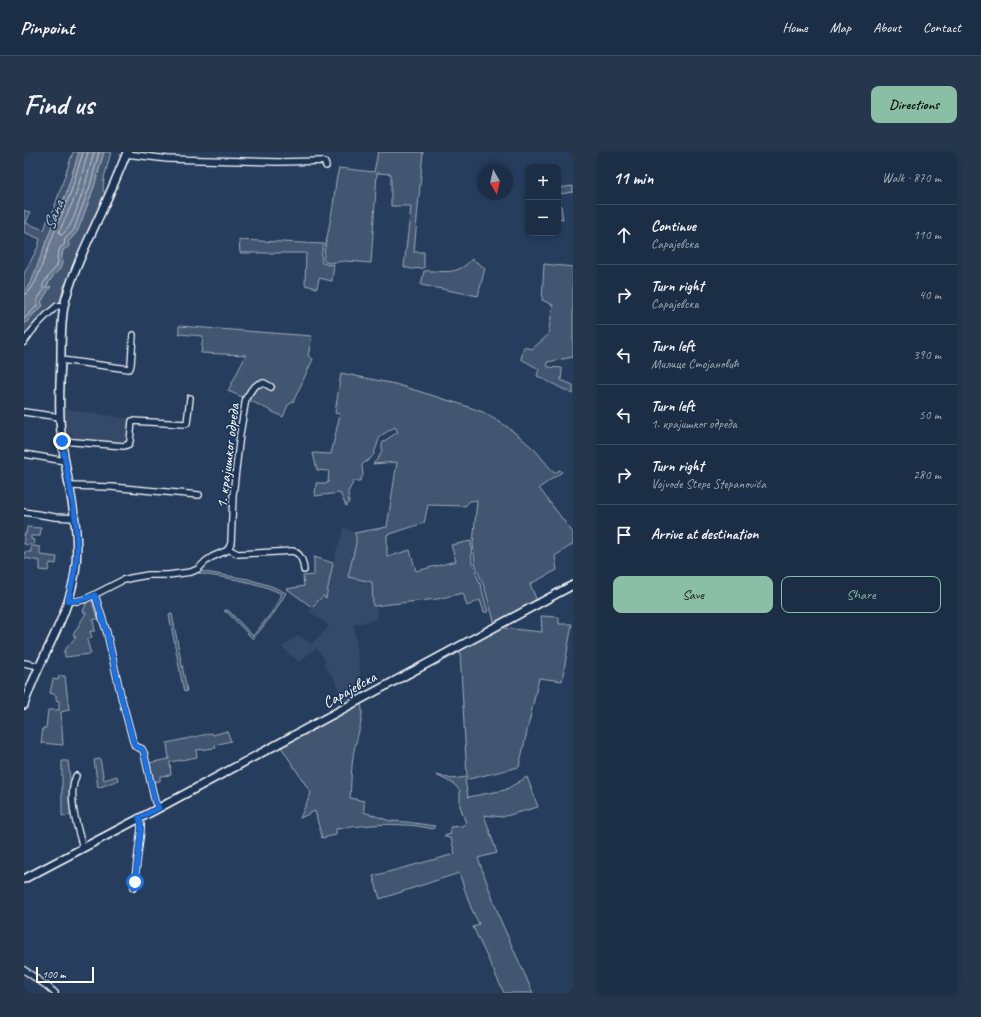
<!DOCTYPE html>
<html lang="en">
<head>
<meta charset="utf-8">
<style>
  body { margin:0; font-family:Caveat,sans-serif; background:#25364d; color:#f1f3f6 }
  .controls { position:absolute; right:12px; top:12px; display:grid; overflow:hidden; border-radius:8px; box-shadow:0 2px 6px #0003 }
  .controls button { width:36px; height:36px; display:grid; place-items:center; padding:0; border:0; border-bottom:1px solid #3a4a5f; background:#1c2e46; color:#f1f3f6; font:20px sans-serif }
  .compass { position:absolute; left:453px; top:12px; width:36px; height:36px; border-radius:50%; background:#1c2e46; box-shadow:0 2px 6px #0003; rotate:172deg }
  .scale { position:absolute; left:12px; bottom:10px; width:58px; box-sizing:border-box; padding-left:4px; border:2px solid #fff; border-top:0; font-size:11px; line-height:14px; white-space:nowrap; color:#fff; -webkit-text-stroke:3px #1d3557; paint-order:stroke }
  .stop { position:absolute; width:12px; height:12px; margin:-9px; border:3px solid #1a73e8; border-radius:50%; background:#fff }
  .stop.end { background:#1a73e8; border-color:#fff; box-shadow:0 1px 4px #0008 }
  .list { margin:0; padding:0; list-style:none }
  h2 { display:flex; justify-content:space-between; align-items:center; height:52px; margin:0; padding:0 16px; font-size:17px }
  h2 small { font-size:13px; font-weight:400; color:#a0a8b3 }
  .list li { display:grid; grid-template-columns:26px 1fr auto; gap:12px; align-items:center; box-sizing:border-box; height:60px; padding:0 16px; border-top:1px solid #3a4a5f }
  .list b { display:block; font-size:15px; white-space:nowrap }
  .list p { margin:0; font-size:13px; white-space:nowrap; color:#a0a8b3 }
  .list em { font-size:13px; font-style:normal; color:#a0a8b3 }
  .actions { display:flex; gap:8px; padding:12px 16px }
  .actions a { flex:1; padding:9px 0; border:1px solid #8abfa5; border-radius:8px; text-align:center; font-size:14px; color:#8abfa5 }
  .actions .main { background:#8abfa5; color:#111 }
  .icon { flex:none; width:22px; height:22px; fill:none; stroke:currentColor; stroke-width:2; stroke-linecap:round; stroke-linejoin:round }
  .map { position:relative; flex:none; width:549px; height:841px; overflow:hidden; border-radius:8px }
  header { display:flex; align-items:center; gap:24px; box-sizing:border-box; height:56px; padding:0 20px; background:#1c2e46; border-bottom:1px solid #3a4a5f }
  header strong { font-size:19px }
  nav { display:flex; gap:22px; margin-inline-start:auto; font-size:14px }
  .intro { display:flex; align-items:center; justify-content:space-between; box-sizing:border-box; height:96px; padding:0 24px }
  h1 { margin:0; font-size:28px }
  .button { padding:10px 18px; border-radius:8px; background:#8abfa5; color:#111; font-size:14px; font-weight:700 }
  main { display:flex; gap:24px; padding:0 24px }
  aside { flex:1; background:#1c2e46; border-radius:8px; box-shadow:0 2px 6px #0003 }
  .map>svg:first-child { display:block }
</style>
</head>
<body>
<header>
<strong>Pinpoint</strong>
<nav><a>Home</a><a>Map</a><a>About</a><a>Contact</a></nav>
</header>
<div class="intro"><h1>Find us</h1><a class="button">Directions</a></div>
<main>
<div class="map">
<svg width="549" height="841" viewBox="0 0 549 841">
  <rect width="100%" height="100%" fill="#263d5e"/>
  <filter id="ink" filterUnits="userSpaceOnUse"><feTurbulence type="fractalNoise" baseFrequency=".025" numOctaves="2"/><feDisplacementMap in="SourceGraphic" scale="8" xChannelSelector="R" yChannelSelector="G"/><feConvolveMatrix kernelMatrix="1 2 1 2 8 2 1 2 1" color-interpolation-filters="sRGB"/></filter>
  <g filter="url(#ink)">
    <g fill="#344a68">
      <polygon points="38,256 106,267 106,288 103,292 39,288"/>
      <polygon points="320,374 330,381 332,383 332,391 348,430 349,454 352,454 354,467 330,473 338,535 340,540 343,540 321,552 309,525 299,511 302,509 292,496 275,510 258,495 274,483 288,492 305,474 285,459 299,444 302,446 309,411"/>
    </g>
    <g fill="#425672" stroke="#a0aab8">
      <polygon points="49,0 55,0 42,42 22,90 18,102 8,128 0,140 0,122 14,95 16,87 0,80 0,58 6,61 2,71 20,78 23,69 28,62"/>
      <polygon points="80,0 87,0 80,26 79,38 80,40 83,41 47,123 41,132 36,149 32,152 0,189 0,173 11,161 19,154 17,150 26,135 21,137 29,124 36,117 39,98 44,90 53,80 70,35"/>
      <polygon points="354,0 399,0 390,100 400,100 400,116 388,117 380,115 387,54 367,54 367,22 353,21 347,111 322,109 304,111 301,110 299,107 309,54 312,29 315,16 350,20"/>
      <polygon points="549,34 549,40 535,42 539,67 534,66 534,36"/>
      <path d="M215,88L300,92C298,99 296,105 298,111H299L304,113L310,112L308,129L295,126L293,136L281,133L282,101H216Z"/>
      <path d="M448,107L461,116L454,144L397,133L400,119C411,118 424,122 435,117C440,115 444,111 448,107Z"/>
      <polygon points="520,112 549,115 549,205 523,210 524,215 538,216 538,219 537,228 549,233 549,242 513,224 515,217 497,207 500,195 508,197 524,183 529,153 518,148"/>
      <polygon points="155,174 288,184 284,204 289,207 269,250 264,253 259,265 221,246 204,239 222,203 177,201 179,184 155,182"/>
      <polygon points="317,221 371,232 436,252 459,260 482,274 495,284 512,299 530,321 536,318 538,320 515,336 549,381 549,392 531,404 533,418 506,432 513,449 471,472 460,434 455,422 451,411 449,392 453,348 446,349 441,354 404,353 400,371 363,383 363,405 386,398 392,419 432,409 427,393 447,389 448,411 457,434 464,460 460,460 456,448 443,454 439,441 413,447 349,454 348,430 324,425 332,391 332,384 330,381 363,375 373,310 349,312 355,305 358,298 358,292 360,289 374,280 371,275 356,284 350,302 346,307 340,311 338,313 339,323 336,329 330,329 324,340 325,350 322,354 316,341 291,344 292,331 304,331 305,319 293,318 289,301 307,302 316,262 311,261"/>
      <polygon points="3,375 17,376 16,384 7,384 7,387 10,388 9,394 16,395 16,403 33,405 32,412 26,411 24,419 16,418 16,409 0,406 0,400 7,400 7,393 0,392 0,382 2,382"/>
      <polygon points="290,405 309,411 302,446 299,444 288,455 263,437 280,434 279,424 290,423"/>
      <path d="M175,419L224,427L247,434L262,441L250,461L229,487L204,461L200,459L202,458L205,459L229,484L248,460L258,442C232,429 207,427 178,422L175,421Z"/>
      <polygon points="64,446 66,446 68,447 71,460 76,466 69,468 71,479 66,479 68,486 63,488 67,502 41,505 41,500 39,500 52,485 49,483 62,461 59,460"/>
      <polygon points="148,462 163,539 160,540 145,463"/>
      <polygon points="517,464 535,465 535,472 548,472 538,529 515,526 495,615 441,628 444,645 481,638 503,625 514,655 478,665 460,663 473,701 454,706 476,767 509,841 480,841 449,775 455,772 447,756 435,721 356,747 349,724 431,702 427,687 420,684 427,682 426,675 438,674 442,671 439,663 436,654 436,639 430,632 412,623 428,627 443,625 436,500 410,514 409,511 483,470 480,476 518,480"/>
      <polygon points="35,524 41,524 45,558 37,560 39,593 17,591 19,576 22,576 24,558 35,558 35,549 32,548 32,543 26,541 29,527 34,528"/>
      <path d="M336,550C343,563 330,591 329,605C327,619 327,633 326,646L340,649V660L366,669L383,670L411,674L409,677C400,675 390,673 381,673C358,671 335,674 312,677V683L298,686L291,659L276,666L287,641L257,595L226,611L224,609Z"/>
      <polygon points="203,579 207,589 191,593 192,596 172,598 173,605 146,610 147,623 136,624 136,629 128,630 124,611 145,607 143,591 188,581 189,583"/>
      <polygon points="76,607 80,628 93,624 94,628 74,636 70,608"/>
      <polygon points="38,609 44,609 50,663 38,664"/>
    </g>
    <polygon fill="#67788e" stroke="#a4aebb" points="55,0 80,0 70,35 58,68 53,80 44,90 46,94 39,98 37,106 39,109 36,117 29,124 21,136 27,134 17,150 19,154 10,161 0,173 0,140 8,128 29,71 42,42"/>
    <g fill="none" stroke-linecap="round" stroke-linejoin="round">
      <g stroke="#c2c9d2" stroke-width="1">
        <polyline points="64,0 63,4 51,45 35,80 36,83 38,83 45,75 50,65 61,33 70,0"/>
        <polyline points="0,142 3,142 5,140 12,129 33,73 46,43 59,0"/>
        <polyline points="0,167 13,154 13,148 19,139 19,132 26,122 33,114 34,109 33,105 36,96 40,93 41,87 50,78 54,66 66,34 75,0"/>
      </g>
      <g stroke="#fff" stroke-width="8">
        <g id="minor">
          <polyline points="102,2 144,7 254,10 298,9 301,11 302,14"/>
          <path d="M0,190C9,176 21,164 33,154H40"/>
          <polyline points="37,208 105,217 106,216 107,212 109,183"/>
          <polyline points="0,260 36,265"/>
          <polyline points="38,289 100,294 105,292 106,289 108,269 161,272 163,271 166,246"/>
          <polyline points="0,302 41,309"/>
          <polyline points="45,334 87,335 175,343"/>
          <polyline points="0,360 31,365 50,366"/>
          <path d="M204,397L214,402L269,399C277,402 279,409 280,418"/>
          <polyline points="71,443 83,481 97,544 109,589 111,594 118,597 120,601 131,650 135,656"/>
          <polyline points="44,449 54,449 62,447 99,428 107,426 124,423 144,423 167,420 174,417 182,409 188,405 204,398 207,391 209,343 216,282 222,246 228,237 234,232 240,231 247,235"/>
          <polyline points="0,511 15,514"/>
          <path d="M52,624C43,645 53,675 59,696"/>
          <polyline points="110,735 117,677 117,673 115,666"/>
          <polyline points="0,818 23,834 31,841"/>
        </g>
      </g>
      <g stroke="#fff" stroke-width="10">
        <g id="major">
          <path d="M0,553C14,508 44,468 51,421C59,369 37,317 36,265C35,246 36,227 37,208C37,190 37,171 40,154C45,132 54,111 63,91C77,61 91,31 103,0"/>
          <polyline points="0,727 135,656 549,433"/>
        </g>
      </g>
      <use href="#minor" stroke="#1d3557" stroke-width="5.5"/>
      <use href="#major" stroke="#1d3557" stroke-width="7"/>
    </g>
  </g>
  <g fill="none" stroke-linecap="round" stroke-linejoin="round" filter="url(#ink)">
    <path stroke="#1a73e8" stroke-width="5" d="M38,289C43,326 54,363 53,400C52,417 48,433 44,449C55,449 62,447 71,443L83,481L97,544L109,589L111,594L118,597L120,601L131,650L135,656L115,666L117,673V677L111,730"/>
  </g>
  <g text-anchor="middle" stroke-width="3.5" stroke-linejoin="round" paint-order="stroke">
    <g font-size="16" fill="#fff" stroke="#1d3557">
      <text transform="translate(203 304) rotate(-83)" y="6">1. крајишког одреда</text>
      <text transform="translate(325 537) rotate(-29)" y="6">Сарајевска</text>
    </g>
    <g font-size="17" font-style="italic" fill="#bbc2cc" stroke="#1d3557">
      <text transform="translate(29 63) rotate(-68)" y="6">Sana</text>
    </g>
  </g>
</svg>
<div class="controls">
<button>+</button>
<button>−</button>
</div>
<svg class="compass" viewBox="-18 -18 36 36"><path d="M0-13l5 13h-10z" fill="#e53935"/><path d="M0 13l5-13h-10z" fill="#a0a8b3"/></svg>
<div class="scale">100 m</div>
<div class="stop" style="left:111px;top:730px"></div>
<div class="stop end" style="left:38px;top:289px"></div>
</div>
<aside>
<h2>11 min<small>Walk · 870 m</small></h2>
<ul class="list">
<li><svg class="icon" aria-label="ahead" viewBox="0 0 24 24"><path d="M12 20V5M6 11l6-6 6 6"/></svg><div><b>Continue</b><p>Сарајевска</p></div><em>110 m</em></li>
<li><svg class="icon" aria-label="right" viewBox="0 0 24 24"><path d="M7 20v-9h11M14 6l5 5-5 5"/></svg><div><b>Turn right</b><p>Сарајевска</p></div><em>40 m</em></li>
<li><svg class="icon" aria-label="left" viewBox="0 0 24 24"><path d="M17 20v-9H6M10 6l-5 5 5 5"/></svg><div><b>Turn left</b><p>Милице Стојановић</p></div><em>390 m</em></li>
<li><svg class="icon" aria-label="left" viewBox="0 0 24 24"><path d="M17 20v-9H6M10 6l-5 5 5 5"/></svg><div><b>Turn left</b><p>1. крајишког одреда</p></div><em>50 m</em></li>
<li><svg class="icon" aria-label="right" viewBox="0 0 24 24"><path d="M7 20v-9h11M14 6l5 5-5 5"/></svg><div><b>Turn right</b><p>Vojvode Stepe Stepanovića</p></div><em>280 m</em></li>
<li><svg class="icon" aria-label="arrive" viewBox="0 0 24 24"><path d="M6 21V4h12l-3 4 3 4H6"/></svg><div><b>Arrive at destination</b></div></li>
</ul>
<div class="actions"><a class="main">Save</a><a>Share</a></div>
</aside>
</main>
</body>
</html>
